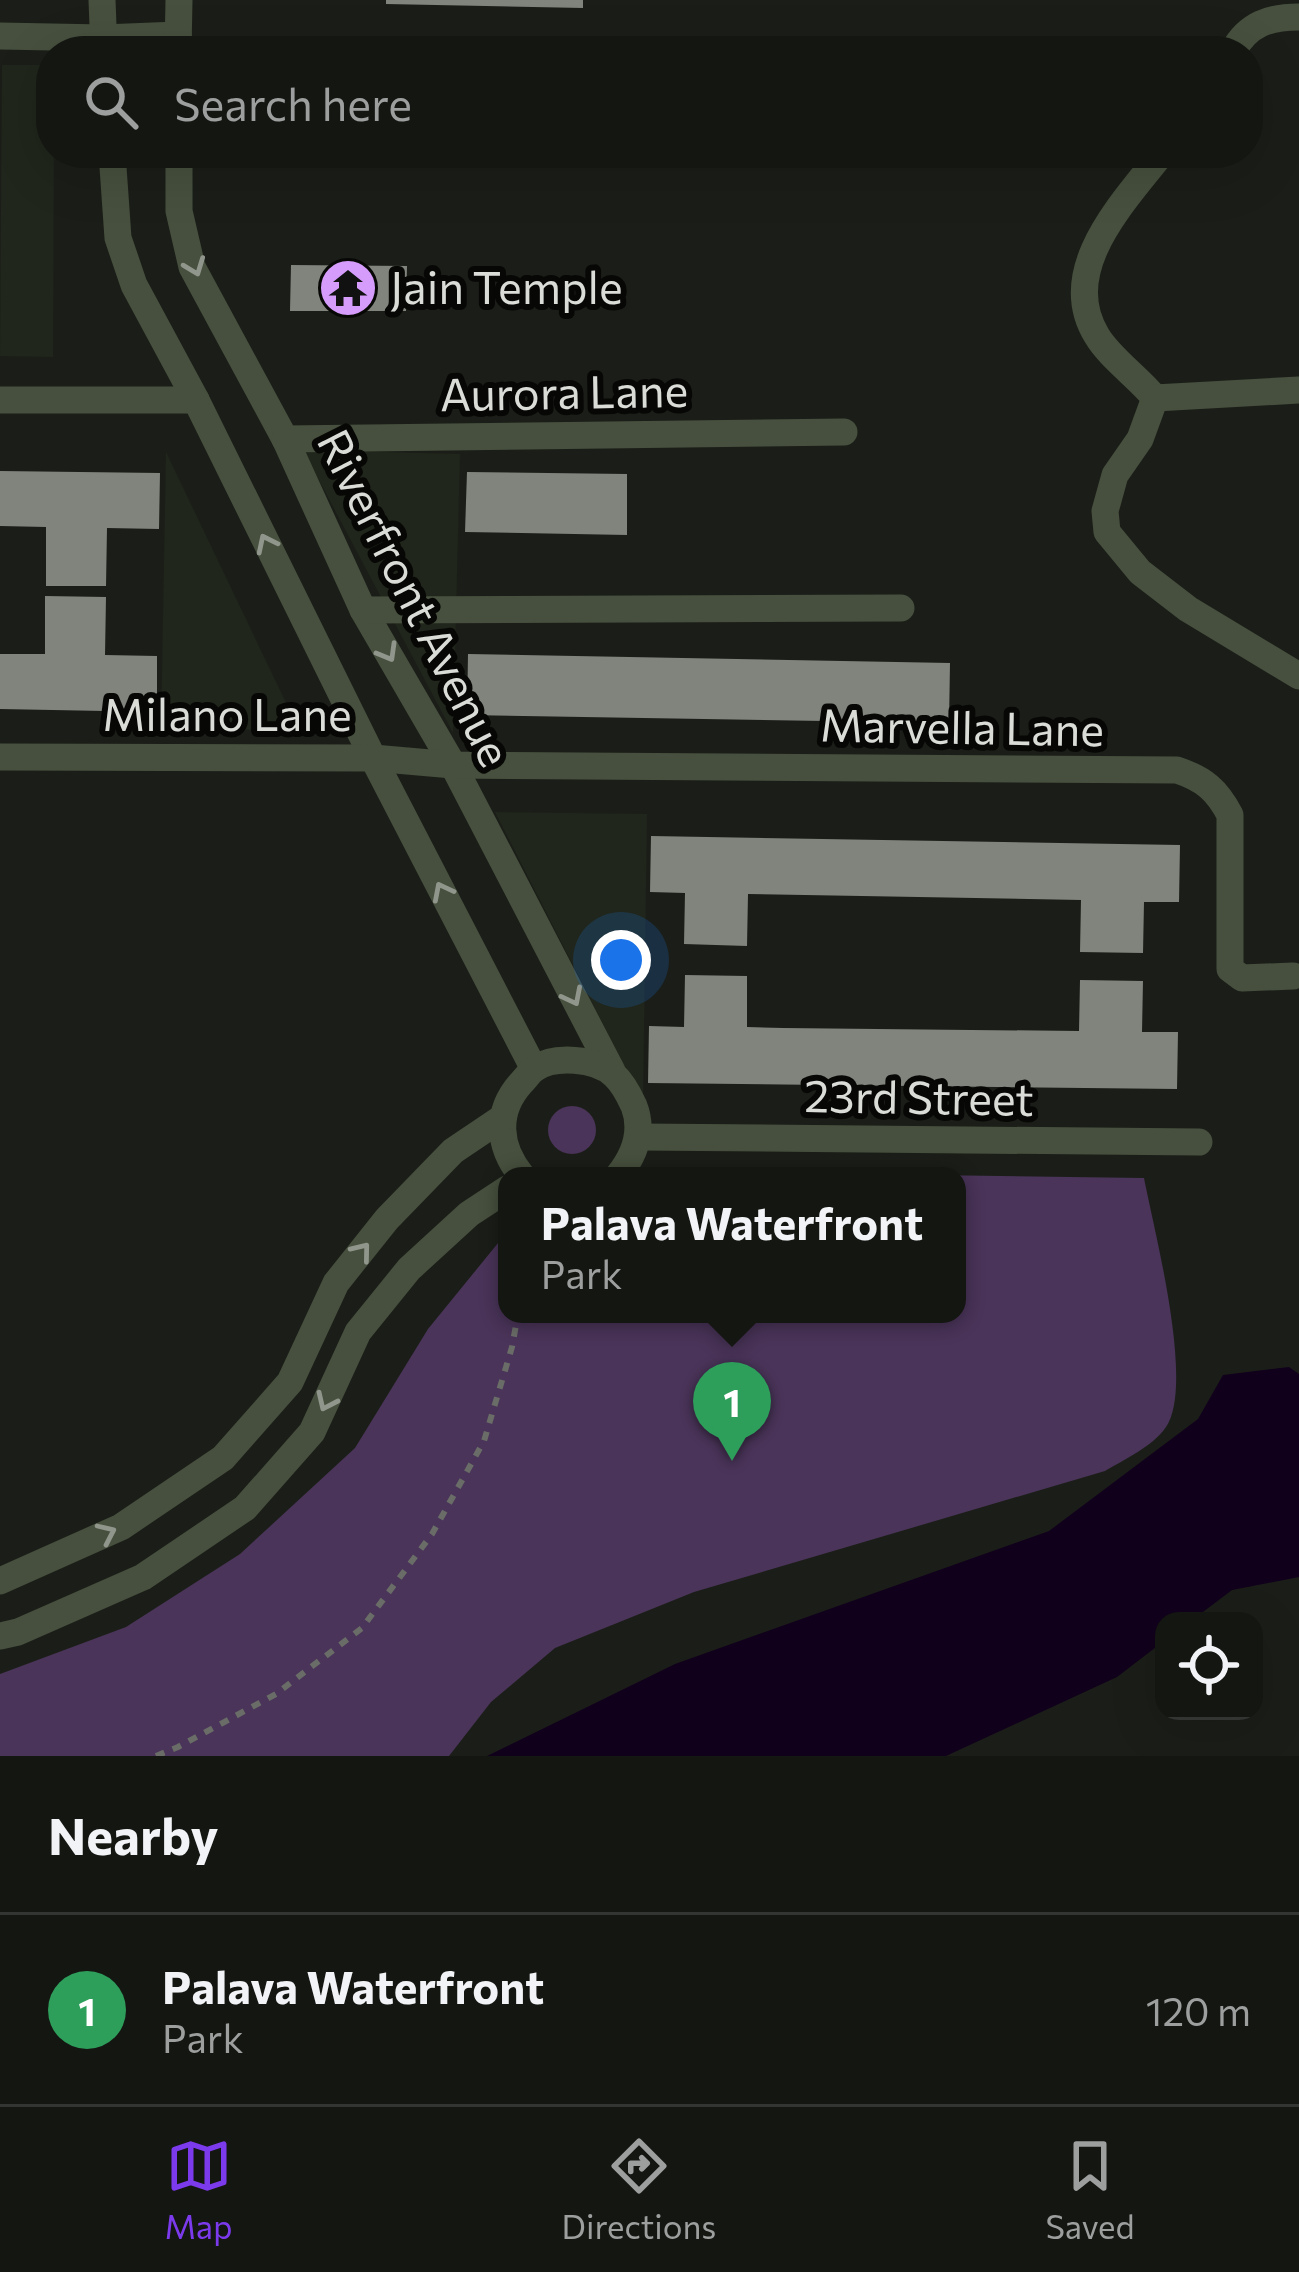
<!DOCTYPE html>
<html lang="en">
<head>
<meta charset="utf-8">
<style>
  body { margin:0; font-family:Commissioner,sans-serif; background:#1d1f1b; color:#f1f3f6 }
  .controls { position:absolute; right:36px; bottom:36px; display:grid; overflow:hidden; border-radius:24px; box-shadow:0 12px 48px #0002 }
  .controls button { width:108px; height:108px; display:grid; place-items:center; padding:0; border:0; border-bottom:3px solid #333532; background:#141612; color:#f1f3f6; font:60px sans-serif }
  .you { position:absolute; left:621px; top:960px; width:42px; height:42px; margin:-30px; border:9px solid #fff; border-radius:50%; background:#1a73e8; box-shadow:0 0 0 18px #1a73e833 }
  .badge { display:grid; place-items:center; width:78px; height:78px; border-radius:50%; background:#7c3aed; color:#fff; font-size:39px; font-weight:700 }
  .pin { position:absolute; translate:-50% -99px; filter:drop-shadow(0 3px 6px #0008) }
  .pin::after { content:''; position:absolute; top:63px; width:42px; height:36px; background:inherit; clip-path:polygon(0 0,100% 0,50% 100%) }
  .popup { position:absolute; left:498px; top:1167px; width:468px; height:156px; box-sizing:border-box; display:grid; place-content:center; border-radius:24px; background:#141612; filter:drop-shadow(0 3px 9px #0005); font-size:39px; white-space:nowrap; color:#9d9f9f }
  .popup b { font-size:45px; color:#f1f3f6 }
  .popup::after { content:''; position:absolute; left:50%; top:100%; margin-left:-24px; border:24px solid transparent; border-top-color:#141612 }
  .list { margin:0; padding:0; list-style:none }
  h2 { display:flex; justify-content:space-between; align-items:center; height:156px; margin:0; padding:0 48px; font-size:51px }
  h2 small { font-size:39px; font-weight:400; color:#9d9f9f }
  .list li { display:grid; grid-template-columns:78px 1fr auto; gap:36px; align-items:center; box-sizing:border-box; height:192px; padding:0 48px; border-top:3px solid #333532 }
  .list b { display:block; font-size:45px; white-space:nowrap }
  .list p { margin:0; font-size:39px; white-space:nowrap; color:#9d9f9f }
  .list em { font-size:39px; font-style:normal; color:#9d9f9f }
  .icon { flex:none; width:66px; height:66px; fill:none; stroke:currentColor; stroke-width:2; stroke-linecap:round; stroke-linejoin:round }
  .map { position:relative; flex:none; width:1299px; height:1756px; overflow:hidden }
  .search { position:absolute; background:#141612; box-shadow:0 12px 48px #0002; left:36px; right:36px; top:36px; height:132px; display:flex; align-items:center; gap:30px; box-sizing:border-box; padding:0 42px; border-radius:48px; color:#9d9f9f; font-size:45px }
  .sheet { height:348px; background:#141612 }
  nav { display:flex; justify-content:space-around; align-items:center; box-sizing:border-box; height:168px; border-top:3px solid #333532; background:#141612; font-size:33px; color:#9d9f9f }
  nav a { display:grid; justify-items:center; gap:6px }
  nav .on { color:#7c3aed }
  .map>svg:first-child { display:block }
</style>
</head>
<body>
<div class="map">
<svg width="1299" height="1756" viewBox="0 0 1299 1756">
  <rect width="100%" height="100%" fill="#1b1e18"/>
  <g fill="#20261b">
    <polygon points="2,65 51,65 51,153 54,153 53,357 0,356"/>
    <polygon points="303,450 460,454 453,733"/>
    <polygon points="166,452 299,730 161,729"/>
    <polygon points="495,812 647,814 643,1103"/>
  </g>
  <g fill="#4a3459">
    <circle cx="572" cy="1130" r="24"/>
    <path d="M659,1171L1144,1178C1154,1230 1195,1385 1166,1427C1152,1447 1125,1459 1105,1471L694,1592L555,1648L491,1702L449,1756H0V1674L126,1627L240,1554L355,1448L428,1329L507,1232V1314H957V1176H656Z"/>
  </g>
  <polygon fill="#11001c" points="1289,1367 1299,1374 1299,1577 1232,1590 1191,1621 1164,1621 1164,1641 1117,1677 946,1756 487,1756 675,1664 1049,1531 1198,1419 1223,1375"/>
  <g fill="#80847d">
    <polygon points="386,0 583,0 583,8 386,4"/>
    <polygon points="291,265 407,266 406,311 290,311"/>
    <polygon points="0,471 160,473 159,529 107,528 106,586 46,586 46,527 0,526"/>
    <polygon points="467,472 627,474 627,535 465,532"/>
    <polygon points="45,596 106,597 105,655 157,656 157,712 0,709 0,654 45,654"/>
    <polygon points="468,654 950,663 949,723 467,715"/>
    <polygon points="651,836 1180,845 1179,902 1144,902 1143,953 1080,952 1081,900 748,894 747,946 684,944 685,893 650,892"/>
    <polygon points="685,975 747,976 747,1027 783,1028 1079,1031 1080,980 1143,981 1142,1032 1178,1032 1177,1089 648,1083 649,1026 684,1027"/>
  </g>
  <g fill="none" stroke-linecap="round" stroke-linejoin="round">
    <polyline stroke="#696c67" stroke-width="6" stroke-dasharray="9 9" stroke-linecap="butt" points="156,1756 178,1747 276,1694 362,1628 432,1534 484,1441 512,1347 518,1314"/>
    <g stroke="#47503e" stroke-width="27">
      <polyline points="102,0 104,51"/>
      <polyline points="0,36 103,38 178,35"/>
      <polyline points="178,50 179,0"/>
      <path d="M1233,51C1248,24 1269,17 1299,17"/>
      <polyline points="112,153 118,238 134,285 196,400 373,758 534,1069"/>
      <polyline points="179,153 179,211 192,267 285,439 363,610 453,765 612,1071"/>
      <path d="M1162,153C1124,202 1056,270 1097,336C1110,358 1138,377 1155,398L1140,439L1115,475L1105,511L1107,532L1140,572L1188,609L1299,676"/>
      <polyline points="1155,398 1299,390"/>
      <polyline points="0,400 196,400"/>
      <polyline points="285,439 844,432"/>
      <polyline points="363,610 901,608"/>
      <path d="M0,757L373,758L453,765L1177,770C1204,779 1217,790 1230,815V969L1242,978L1293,976"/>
      <polyline points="638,1137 1199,1142"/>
      <path d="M522,1176C498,1147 495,1112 521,1083C525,1079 529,1073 534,1069C554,1055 596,1058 614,1075C623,1083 629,1095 634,1106C644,1132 634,1156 618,1176"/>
      <polyline points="0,1581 121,1527 223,1458 290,1382 336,1283 387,1219 453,1151 502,1118"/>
      <polyline points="0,1636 18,1632 143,1577 245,1508 312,1432 358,1332 409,1269 469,1214 507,1189"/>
    </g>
  </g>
  <defs><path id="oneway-chevron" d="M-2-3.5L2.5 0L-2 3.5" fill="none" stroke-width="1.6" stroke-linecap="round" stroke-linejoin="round" transform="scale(3)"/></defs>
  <g stroke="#90968b">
    <use href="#oneway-chevron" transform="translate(195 267) rotate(69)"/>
    <use href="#oneway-chevron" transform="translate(266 543) rotate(-116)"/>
    <use href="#oneway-chevron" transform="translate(388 653) rotate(60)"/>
    <use href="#oneway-chevron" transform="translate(442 891) rotate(-117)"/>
    <use href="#oneway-chevron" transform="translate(573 997) rotate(63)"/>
    <use href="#oneway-chevron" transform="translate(362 1251) rotate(-51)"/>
    <use href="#oneway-chevron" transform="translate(326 1402) rotate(115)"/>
    <use href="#oneway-chevron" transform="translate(107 1533) rotate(-25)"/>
  </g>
  <defs>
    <g id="temple-disc" transform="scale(3)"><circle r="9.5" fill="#d59cfb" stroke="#070806"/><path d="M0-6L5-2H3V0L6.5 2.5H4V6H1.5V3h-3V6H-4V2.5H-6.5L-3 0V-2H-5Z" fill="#111"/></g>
  </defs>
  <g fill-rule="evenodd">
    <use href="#temple-disc" x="348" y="288"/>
  </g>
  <g text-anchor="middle" stroke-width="12" stroke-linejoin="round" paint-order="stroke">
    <g font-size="45" fill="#dadcd8" stroke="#070806" text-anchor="start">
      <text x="390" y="304">Jain Temple</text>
    </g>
    <g font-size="45" fill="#dadcd8" stroke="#070806">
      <text transform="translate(564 393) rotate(-1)" y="16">Aurora Lane</text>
      <text transform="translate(414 598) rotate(63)" y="16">Riverfront Avenue</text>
      <text x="227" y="731">Milano Lane</text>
      <text transform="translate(962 728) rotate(1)" y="16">Marvella Lane</text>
      <text transform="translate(919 1098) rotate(1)" y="16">23rd Street</text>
    </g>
  </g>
</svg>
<div class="controls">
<button><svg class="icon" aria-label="locate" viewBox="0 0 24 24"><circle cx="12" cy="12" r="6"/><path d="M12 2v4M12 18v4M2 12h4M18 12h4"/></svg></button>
</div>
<div class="you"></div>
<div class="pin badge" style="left:732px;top:1461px;background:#2e9e5b">1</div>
<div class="popup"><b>Palava Waterfront</b>Park</div>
<div class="search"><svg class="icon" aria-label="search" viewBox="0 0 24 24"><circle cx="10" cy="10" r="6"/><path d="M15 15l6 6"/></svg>Search here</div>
</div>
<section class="sheet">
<h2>Nearby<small></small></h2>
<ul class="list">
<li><span class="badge" style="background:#2e9e5b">1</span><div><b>Palava Waterfront</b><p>Park</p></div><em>120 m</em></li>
</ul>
</section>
<nav>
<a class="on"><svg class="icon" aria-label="map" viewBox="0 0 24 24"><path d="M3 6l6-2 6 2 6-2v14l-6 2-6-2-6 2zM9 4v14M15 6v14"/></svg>Map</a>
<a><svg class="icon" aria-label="directions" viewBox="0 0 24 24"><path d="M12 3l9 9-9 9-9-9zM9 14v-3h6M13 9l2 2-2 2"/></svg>Directions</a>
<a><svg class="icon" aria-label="saved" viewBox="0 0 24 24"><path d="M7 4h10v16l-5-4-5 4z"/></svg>Saved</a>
</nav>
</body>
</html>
